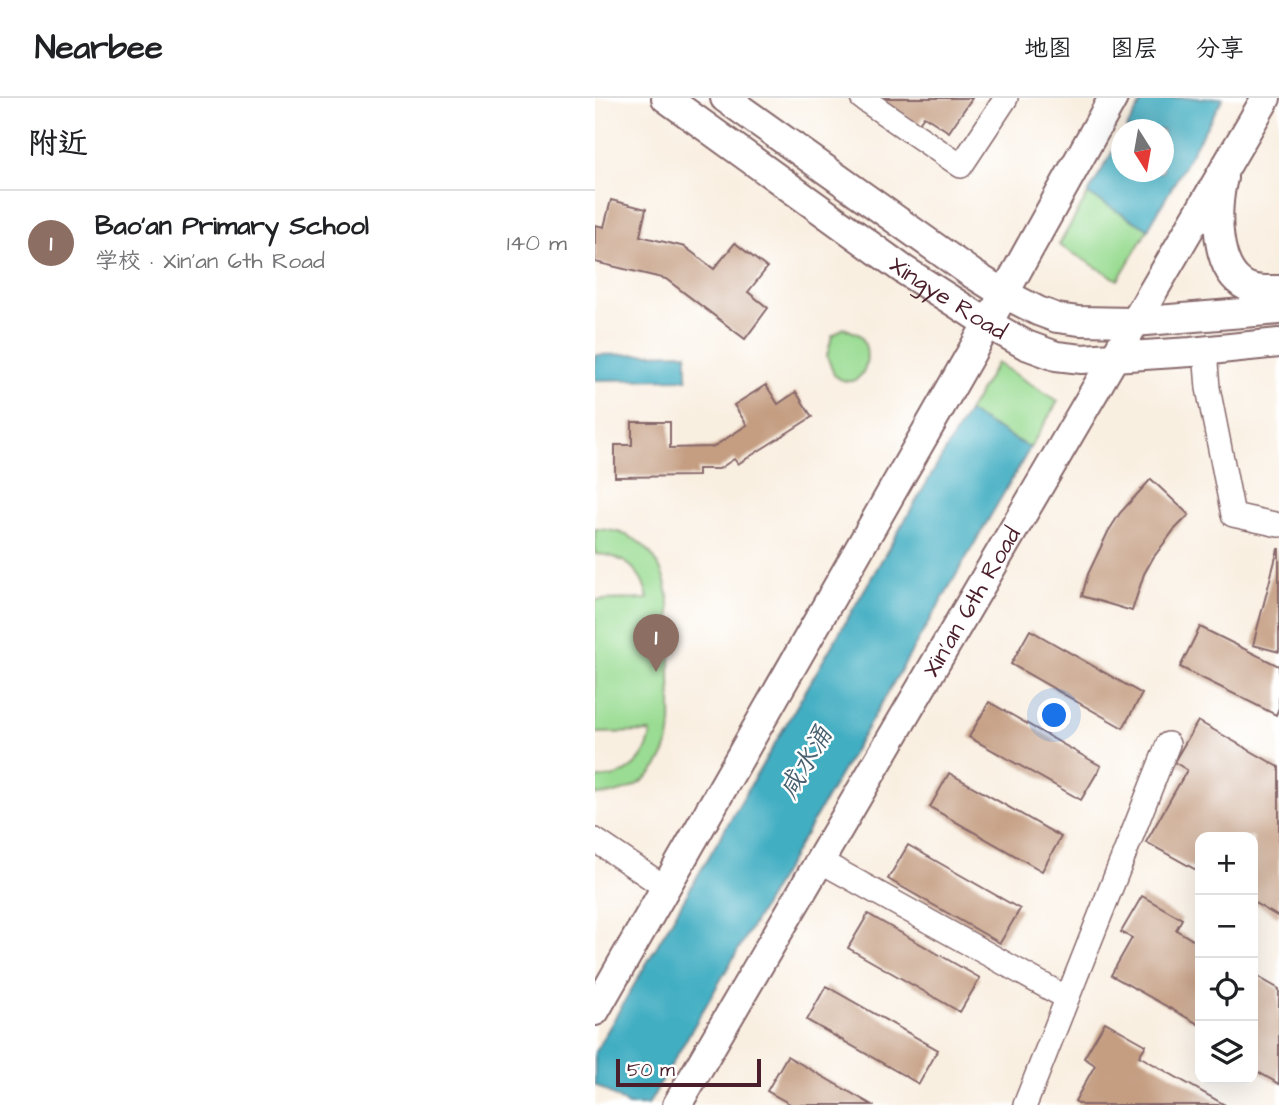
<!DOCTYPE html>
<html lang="zh">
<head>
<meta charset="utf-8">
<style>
  body { margin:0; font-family:"Architects Daughter","LXGW WenKai TC",sans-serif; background:#f6f6f6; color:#202124 }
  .controls { position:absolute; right:21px; bottom:21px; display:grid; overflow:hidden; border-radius:14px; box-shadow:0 7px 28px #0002 }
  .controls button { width:63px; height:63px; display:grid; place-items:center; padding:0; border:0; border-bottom:2px solid #e0e0e0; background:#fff; color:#202124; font:35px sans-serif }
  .compass { position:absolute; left:516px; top:21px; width:63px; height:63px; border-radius:50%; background:#fff; box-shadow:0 7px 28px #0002; rotate:169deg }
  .scale { position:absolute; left:21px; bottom:18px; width:145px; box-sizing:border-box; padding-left:7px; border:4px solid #4a1f2b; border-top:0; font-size:19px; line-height:24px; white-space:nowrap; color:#4a1f2b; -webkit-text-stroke:5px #fff; paint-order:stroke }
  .you { position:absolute; left:460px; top:618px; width:24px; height:24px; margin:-18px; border:5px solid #fff; border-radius:50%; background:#1a73e8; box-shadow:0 0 0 10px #1a73e833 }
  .badge { display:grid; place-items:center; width:46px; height:46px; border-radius:50%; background:#1a73e8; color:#fff; font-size:23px; font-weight:700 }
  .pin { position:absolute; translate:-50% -58px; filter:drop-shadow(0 2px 4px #0008) }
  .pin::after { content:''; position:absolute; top:37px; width:24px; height:21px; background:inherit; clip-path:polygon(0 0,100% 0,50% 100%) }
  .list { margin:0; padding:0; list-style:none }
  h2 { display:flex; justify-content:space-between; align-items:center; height:91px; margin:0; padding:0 28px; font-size:30px }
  h2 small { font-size:23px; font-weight:400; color:#757577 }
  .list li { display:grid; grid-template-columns:46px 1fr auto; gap:21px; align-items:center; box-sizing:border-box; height:105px; padding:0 28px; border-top:2px solid #e0e0e0 }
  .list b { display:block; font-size:26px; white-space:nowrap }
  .list p { margin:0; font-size:23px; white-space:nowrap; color:#757577 }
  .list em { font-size:23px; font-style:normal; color:#757577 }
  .icon { flex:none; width:38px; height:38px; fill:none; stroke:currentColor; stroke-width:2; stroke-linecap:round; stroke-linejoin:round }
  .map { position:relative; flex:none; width:684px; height:1007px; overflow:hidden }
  header { display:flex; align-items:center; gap:42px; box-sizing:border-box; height:98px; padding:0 35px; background:#fff; border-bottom:2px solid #e0e0e0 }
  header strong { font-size:33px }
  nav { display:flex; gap:38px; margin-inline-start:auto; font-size:24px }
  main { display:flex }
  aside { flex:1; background:#fff }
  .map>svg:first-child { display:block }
</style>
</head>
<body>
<header>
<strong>Nearbee</strong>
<nav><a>地图</a><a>图层</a><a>分享</a></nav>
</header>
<main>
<aside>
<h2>附近<small></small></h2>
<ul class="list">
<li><span class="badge" style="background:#8d6e63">1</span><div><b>Bao'an Primary School</b><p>学校 · Xin'an 6th Road</p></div><em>140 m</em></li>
</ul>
</aside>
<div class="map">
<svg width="684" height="1007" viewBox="0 0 684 1007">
  <rect width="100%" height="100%" fill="#fff"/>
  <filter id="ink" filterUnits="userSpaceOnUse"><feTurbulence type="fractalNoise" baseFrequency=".0143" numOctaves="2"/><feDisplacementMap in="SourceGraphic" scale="14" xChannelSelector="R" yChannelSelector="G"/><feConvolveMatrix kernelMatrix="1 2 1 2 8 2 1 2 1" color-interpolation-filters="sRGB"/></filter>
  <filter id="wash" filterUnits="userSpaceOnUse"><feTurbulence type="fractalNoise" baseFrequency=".00686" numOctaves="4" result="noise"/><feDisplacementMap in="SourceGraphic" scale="28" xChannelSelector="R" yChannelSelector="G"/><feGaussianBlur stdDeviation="1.57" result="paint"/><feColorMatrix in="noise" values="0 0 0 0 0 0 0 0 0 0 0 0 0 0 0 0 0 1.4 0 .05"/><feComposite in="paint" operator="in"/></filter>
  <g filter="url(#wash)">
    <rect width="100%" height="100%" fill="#f9efe1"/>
    <g fill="#9adc93" stroke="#727e5f" stroke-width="2">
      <polygon points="493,96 553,131 523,182 464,147"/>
      <path d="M249,230L265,237C281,258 267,299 239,277L232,258L237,238Z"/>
      <polygon points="402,265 463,303 435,350 373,314"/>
      <path d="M0,431C15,431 28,434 41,442C84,471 74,531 75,576C75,604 81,637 67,661C53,686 28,697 0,697V680C29,682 52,664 56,634L0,635V502L53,501C48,472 29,457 0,456Z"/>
    </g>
    <g fill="#43aec2" stroke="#466676" stroke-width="2">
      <polygon points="549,0 628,0 553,131 493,96 526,39 526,74 568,74 568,32 531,31"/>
      <polygon points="92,255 92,281 0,282 0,257"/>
      <polygon points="373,314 435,350 53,1007 33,1007 0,986 0,954"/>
    </g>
    <g id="blocks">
      <g fill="#c59e82">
        <polygon points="284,0 377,0 354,34 329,18 323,26"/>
        <polygon points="16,102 51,111 45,138 90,149 119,171 140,145 172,170 153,194 173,210 150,241 71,181 0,164 0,127 9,129"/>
        <polygon points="171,287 183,306 201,294 217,319 143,366 139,361 124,371 103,371 103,378 20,379 20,347 37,347 37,324 75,324 75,350 118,349 152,327 139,307"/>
        <polygon points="556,381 594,417 579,432 558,460 549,476 537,513 487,498 493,476 513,434 525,415"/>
        <polygon points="683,451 684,451 684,554 658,547"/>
        <polygon points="605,529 684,568 684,610 681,617 585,569"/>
        <polygon points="435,532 547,596 528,630 416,566"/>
        <polygon points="394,604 506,668 486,702 374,639"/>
        <polygon points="603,623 684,669 684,819 658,804 658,739 605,739 605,774 551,744 592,672 579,664"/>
        <polygon points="354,675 466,739 447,773 335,709"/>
        <polygon points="313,747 425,811 405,845 293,781"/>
        <polygon points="547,798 587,821 581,832 605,846 605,927 516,877 537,840 526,834"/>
        <polygon points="273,816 385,880 365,914 253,850"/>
        <polygon points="658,876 684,891 684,986 658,971"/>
        <polygon points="231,888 343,952 324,986 212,922"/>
        <polygon points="510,924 551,947 544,958 630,1007 487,1007 480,1003 500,967 489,960"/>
        <polygon points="192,958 277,1007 197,1007 172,993"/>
      </g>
    </g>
  </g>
  <g filter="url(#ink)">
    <use href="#blocks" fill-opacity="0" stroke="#87686b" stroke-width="2"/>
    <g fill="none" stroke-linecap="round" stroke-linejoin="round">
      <g stroke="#87686b" stroke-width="26">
        <g id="minor">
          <polyline points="267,0 366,68 411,0"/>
          <polyline points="610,253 613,290 638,417 684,427"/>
          <polyline points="0,742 71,790"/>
          <polyline points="225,763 472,900"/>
          <polyline points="430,1007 573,646"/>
        </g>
      </g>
      <g stroke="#87686b" stroke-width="32">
        <g id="major">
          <path id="s1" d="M71,0L309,172L392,225L431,247L461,258L487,261L596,254L684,245"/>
          <polyline points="130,0 376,175 408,195 443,213 462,220 484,223 539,224 684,212"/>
          <path d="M628,80C620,110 619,172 651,188C661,193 673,192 684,192"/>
          <polyline points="0,913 379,250 518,0"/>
          <path id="s2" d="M82,1007L671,0"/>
        </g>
      </g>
      <use href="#minor" stroke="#fff" stroke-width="23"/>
      <use href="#major" stroke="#fff" stroke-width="28"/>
    </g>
  </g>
  <g text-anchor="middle" stroke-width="5" stroke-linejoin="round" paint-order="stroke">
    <g font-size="24" fill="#4a1f2b" stroke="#fff">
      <text dy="8" stroke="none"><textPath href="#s1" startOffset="346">Xingye Road</textPath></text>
      <text dy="8" stroke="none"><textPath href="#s2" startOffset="583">Xin'an 6th Road</textPath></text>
    </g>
    <g font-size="26" font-style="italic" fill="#475f6f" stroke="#fff">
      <text transform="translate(210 664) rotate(-60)" y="9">咸水涌</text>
    </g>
  </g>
</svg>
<div class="controls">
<button>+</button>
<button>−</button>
<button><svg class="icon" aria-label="locate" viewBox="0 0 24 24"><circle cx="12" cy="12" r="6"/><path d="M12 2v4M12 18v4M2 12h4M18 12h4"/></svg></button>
<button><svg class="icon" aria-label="layers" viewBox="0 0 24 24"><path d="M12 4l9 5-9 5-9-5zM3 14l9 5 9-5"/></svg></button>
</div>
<svg class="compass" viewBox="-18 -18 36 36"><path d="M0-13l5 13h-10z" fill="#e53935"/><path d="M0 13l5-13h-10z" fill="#757577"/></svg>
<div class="scale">50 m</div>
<div class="you"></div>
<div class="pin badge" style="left:61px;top:574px;background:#8d6e63">1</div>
</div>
</main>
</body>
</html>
